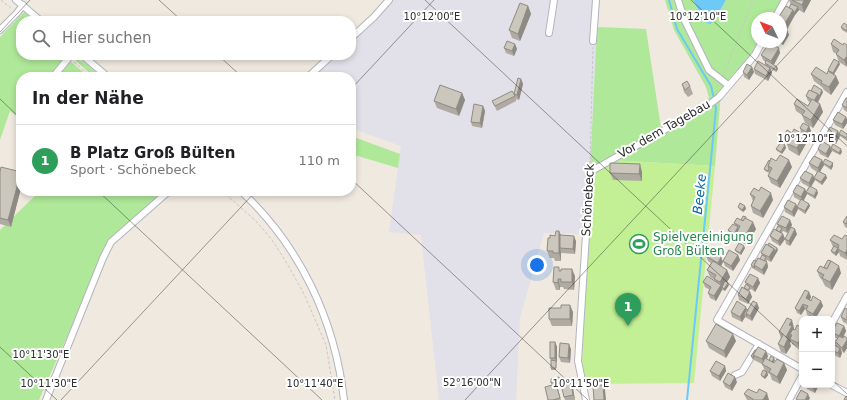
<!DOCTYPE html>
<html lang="de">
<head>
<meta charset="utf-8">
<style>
  body { margin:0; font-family:"DejaVu Sans",sans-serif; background:#f6f6f6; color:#202124 }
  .controls { position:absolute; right:12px; bottom:12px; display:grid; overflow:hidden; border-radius:8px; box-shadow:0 2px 6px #0003 }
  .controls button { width:36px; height:36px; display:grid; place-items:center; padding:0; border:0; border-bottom:1px solid #e0e0e0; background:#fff; color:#202124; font:20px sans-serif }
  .compass { position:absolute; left:751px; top:12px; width:36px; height:36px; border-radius:50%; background:#fff; box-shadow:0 2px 6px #0003; rotate:313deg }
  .you { position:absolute; left:537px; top:265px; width:14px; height:14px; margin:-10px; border:3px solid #fff; border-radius:50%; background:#1a73e8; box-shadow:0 0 0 6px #1a73e833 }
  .badge { display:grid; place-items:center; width:26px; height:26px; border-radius:50%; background:#3c54ff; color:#fff; font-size:13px; font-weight:700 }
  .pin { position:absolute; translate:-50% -33px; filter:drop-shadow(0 1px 2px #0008) }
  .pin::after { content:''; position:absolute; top:21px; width:14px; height:12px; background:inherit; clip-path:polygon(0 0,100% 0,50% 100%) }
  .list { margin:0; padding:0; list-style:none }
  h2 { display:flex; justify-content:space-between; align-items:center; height:52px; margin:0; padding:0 16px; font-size:17px }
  h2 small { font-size:13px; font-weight:400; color:#757577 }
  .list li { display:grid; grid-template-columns:26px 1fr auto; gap:12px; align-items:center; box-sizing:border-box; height:72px; padding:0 16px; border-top:1px solid #e0e0e0 }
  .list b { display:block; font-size:15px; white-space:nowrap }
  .list p { margin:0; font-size:13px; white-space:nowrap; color:#757577 }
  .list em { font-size:13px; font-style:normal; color:#757577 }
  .icon { flex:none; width:22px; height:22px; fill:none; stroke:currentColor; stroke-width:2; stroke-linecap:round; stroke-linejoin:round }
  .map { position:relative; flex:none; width:847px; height:400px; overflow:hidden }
  .search { position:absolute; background:#fff; box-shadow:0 2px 6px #0003; left:16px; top:16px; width:340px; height:44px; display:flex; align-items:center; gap:10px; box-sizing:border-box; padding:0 14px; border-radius:16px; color:#757577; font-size:15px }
  .panel { position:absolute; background:#fff; box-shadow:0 2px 6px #0003; left:16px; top:72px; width:340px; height:124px; border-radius:16px }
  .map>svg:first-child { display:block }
</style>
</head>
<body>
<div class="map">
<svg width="847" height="400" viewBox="0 0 847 400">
  <rect width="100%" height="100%" fill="#efe9df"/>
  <polygon fill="#e2e0e8" points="394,0 599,0 590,171 587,234 544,233 520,318 516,400 439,400 430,318 421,235 389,232 401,146 351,128 351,77 314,77 338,55 351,55 351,43 377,20"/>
  <g fill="#afe899">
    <polygon points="665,0 693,0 705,22 714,21 726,0 781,0 771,18 757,18 757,42 758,42 752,53 721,92 715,166 609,160 590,171 597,27 646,29 661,128 709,98 706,87 674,30"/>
    <polygon points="24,12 35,21 21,21 21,55 68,55 49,77 21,77 21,120 10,111 0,140 0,37"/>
    <path d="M74,59C85,60 93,70 101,77H94Z"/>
    <polygon points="71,62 89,77 57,77 69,63"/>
    <polygon points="351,136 400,154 398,168 351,154"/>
    <polygon points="40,191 167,191 108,244 39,400 0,400 0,230"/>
  </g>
  <polygon fill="#c3f094" points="609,160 715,166 694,383 587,384 582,363 590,171"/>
  <polygon fill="#6dc9f6" points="693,0 726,0 714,21 710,24 705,22"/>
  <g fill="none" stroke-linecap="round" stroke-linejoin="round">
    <g stroke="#6dc9f6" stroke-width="2">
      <polyline points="669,0 677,29 711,86 714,99"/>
      <polyline points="687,400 716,109 715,103"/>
    </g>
    <g stroke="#b3b4c1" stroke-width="8">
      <g id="minor">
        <polyline points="16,0 41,21"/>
        <polyline points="678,0 684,19 709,70 728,85"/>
        <polyline points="775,18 785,0"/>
        <polyline points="0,30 17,13 23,5"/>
        <polyline points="549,33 554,0"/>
        <polyline points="351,38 374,17 389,0"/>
        <polyline points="593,41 596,0"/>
        <polyline points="82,55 108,77"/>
        <polyline points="53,77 71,55"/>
        <polyline points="308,77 332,55"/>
        <path d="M241,191C300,246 335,320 344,400"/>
        <polyline points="832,323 847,296"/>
        <polyline points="802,369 717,320 847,92"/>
        <polyline points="735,375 742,372 759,344"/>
        <polyline points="832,385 847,393"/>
        <polyline points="46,400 103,258 111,242 169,191"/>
        <polyline points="586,400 578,361 590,172 710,104 719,97 755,55 762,42"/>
        <polyline points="789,400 802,376"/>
      </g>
    </g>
    <g stroke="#c8c8c8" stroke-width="1" stroke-dasharray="3 2" stroke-linecap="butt">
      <polyline points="1,0 12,9"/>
      <polyline points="22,17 27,21"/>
      <polyline points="74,62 91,77"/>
      <polyline points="724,74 753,0"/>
      <polyline points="590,164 593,47"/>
      <polyline points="222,191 256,221 272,240 285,260 304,294 326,345 335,400"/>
    </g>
    <use href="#minor" stroke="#fff" stroke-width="6"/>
  </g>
  <g fill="#afaba3">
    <polygon points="789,0 811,0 804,13 799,10 795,15 787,30 789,35 783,45 777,42 781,42 781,18 791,5"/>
    <polygon points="528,6 531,14 520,41 512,38 509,30"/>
    <polygon points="847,25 847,33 842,30 841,27"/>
    <polygon points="777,43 776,46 780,53 774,65 777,67 778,69 776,72 771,69 772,73 768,81 755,74 754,69 765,65 765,63 766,62 763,60 761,55"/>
    <polygon points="515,44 517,49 514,56 506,53 504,48"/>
    <polygon points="831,44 843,45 847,67 839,62 836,54 837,54 833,52"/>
    <polygon points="840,64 834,74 836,76 839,83 831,95 824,90 822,87 814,81 811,74 827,74 828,71 828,70"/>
    <polygon points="752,67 754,72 749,80 744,77 743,72"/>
    <polygon points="521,79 523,84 519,100 516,99 516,101 497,111 492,101 514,94"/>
    <polygon points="682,84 690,86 693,94 688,97 684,92"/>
    <polygon points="811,91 823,92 818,103 820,104 823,112 813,128 805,123 802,115 796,111 794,104 808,106 810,102 808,101 806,96"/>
    <polygon points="462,93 465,100 459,116 437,108 434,101"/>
    <polygon points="847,98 847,112 844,110 842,105"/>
    <polygon points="483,106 485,111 482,128 472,126 471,122"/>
    <polygon points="846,117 847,119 847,123 843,129 835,125 833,120"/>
    <polygon points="809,126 811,131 807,137 804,135 807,142 799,156 789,150 784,136 792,133 801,133 800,128"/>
    <polygon points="838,131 839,134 847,134 847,141 840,136 836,144 827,140 826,135"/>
    <polygon points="785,145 786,148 782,154 777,151 776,149"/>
    <polygon points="830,146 832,151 828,158 820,154 818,149"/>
    <polygon points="831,148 842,152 840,155 832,151"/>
    <polygon points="822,160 823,163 833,166 831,170 824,165 820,172 827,178 822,185 815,180 814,178 817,172 811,168 809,163"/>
    <polygon points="770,161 776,161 792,167 780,188 771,183 768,176 770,172 769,173 765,171 764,169"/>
    <polygon points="0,172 21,174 21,188 11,227 0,224"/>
    <polygon points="642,172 642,181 613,180 610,173"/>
    <polygon points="813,175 815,180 811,187 818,193 815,199 807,194 803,201 809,204 810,206 805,214 798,209 797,207 801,201 794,197 793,192 805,189 806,192 809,187 802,183 800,178"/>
    <polygon points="750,194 773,200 763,218 753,213 751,206 753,201"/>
    <polygon points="796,204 798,209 794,217 785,212 784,207"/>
    <polygon points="745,206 746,209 743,212 739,209 738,207"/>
    <polygon points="847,216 847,228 845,227 843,222"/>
    <polygon points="747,219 756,229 747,245 739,241 737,237 736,239 730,235 728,230 736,226 734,223 741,220"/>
    <polygon points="790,220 792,225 787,233 783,231 782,233 783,234 785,239 780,246 772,241 770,236 776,230 778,226 777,224"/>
    <polygon points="559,231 561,235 576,241 575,254 561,253 561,261 555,261 554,258 550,258 547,251 550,238 555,236"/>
    <polygon points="797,234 790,246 786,244 785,239"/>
    <polygon points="847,236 847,260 840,256 839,252 836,256 832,253 831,251 833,247 830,240 842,239"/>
    <polygon points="745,248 741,255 736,252 735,250"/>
    <polygon points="778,250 771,262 767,260 766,262 767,262 768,267 764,275 752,268 751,265 760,259 762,255 761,253"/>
    <polygon points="738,255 740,260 733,271 725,266 723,261"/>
    <polygon points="706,256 721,257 723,262 721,266 727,270 730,277 727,282 729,285 725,291 722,290 716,301 710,298 708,293 710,290 705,287 703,282 715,281 715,280 710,277 707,270 711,263 708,261"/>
    <polygon points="560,271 575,276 574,290 564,289 563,287 560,287 560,290 556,290 553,282"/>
    <polygon points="817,271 841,273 832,290 825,286 822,280 820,278"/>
    <polygon points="758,278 760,283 755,292 751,289 749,291 750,292 752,297 748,304 739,300 738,295 744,288 746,284 745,282"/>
    <polygon points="809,292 811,297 810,300 811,301 821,301 823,306 815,319 807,315 806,310 805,309 801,315 797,313 795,308"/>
    <polygon points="757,303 759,308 752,321 745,317 742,322 732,317 731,312 747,309 748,310"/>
    <polygon points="847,309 847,324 843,322 841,317"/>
    <polygon points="573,312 572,326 552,326 549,319"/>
    <polygon points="844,326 846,331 843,338 847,338 847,348 844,353 841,350 842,353 840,358 832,354 832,339 836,341 838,339 834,337 832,332"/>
    <polygon points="794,328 793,329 795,330 802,328 802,344 799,348 792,344 791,341 790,343 791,346 786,354 781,352 778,344 781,339 779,332"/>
    <polygon points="706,341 736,341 726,358 709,348"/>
    <polygon points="555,342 557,347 556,370 551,370 551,361 550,358"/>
    <polygon points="571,349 570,363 561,362 559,357"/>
    <polygon points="755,350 768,356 767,359 769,360 775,360 773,363 784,363 787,370 780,384 772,380 770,374 767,373 768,375 765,379 762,377 761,375 765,371 762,364 752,359 751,356"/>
    <polygon points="725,366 726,371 720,381 712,376 710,371"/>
    <polygon points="559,377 561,384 557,385 561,400 548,400 552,385 551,383"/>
    <polygon points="723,382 737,382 732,391 725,387"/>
    <polygon points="572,383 575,400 565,400 564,397"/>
    <polygon points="806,385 819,385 815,393 807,389"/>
    <polygon points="744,394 769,400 747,400"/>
  </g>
  <g fill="#8e8b84">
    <polygon points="804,0 811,0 804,13 802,5"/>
    <polygon points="528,6 531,14 520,41 518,34"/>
    <polygon points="798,7 799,10 795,15 794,13"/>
    <polygon points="793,10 795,15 786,30 784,25"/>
    <polygon points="787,30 789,35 783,45 781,40"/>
    <polygon points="776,42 777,42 777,43 775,48 774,45"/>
    <polygon points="515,44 517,49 514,56 512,51"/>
    <polygon points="779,48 780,53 773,66 771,61"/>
    <polygon points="847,56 847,67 844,60"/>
    <polygon points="839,62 840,64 833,76 833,73"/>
    <polygon points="752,67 754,72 749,80 747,75"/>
    <polygon points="777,67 778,69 776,72 776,70"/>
    <polygon points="770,68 772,73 768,81 766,76"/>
    <polygon points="836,76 839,83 831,95 829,87"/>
    <polygon points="521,79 523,84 519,100 517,95"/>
    <polygon points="822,90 823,92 816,105 814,101 818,94"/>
    <polygon points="462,93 465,100 459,116 456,109"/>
    <polygon points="820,104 823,112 813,128 811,120"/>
    <polygon points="483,106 485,111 482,128 480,123"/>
    <polygon points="846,117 847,119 847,123 843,129 842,124"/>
    <polygon points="809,126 811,131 807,137 806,132"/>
    <polygon points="838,131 840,136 836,144 834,139"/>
    <polygon points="804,135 807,142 799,156 797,148"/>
    <polygon points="785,145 786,148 782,154 781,152"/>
    <polygon points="830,146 832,151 828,158 826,154"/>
    <polygon points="841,149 842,152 840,155 839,153"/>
    <polygon points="789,160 792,167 780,188 777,181"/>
    <polygon points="822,160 824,165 819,173 818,168"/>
    <polygon points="833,163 833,166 831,170 830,167"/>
    <polygon points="640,164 642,172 642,181 639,174"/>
    <polygon points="21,172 21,188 11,227 8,220"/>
    <polygon points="813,175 815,180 810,188 809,183"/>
    <polygon points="826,175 827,178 822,185 821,182"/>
    <polygon points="805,189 807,194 803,202 801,197"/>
    <polygon points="817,190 818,193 815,199 814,196"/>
    <polygon points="771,193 773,200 763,218 760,211"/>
    <polygon points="796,204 798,209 794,217 792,212"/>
    <polygon points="809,204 810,206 805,214 805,211"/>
    <polygon points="745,206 746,209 743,212 742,210"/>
    <polygon points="790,220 792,225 787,233 786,228"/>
    <polygon points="753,222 756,229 747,245 744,238"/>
    <polygon points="738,227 740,232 736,234 737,237 736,239 734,234"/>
    <polygon points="795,229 797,234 790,246 789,241"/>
    <polygon points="559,231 562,238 560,248 561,253 561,261 559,253"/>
    <polygon points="783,234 785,239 780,246 778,241"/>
    <polygon points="574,236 576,241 575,254 573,249"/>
    <polygon points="744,246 745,248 741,255 740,253"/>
    <polygon points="777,248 778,250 771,262 769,257 774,249"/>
    <polygon points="838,249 839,252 836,256 835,253"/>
    <polygon points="847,250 847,258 845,253"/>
    <polygon points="738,255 740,260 733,271 731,266"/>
    <polygon points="721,257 723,262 720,268 718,263"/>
    <polygon points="767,262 768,267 764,275 762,270"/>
    <polygon points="839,266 841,273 832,290 830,282"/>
    <polygon points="572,269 575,276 574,290 572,282"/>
    <polygon points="727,270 730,277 723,288 722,287 722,290 716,301 714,296 721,285 720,282"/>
    <polygon points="758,278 760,283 755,292 753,287"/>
    <polygon points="558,279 560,287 560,290 558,283"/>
    <polygon points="728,283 729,285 725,291 724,289"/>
    <polygon points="750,292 752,297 748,304 746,299"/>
    <polygon points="809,292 811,297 808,303 806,298"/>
    <polygon points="821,301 823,306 815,319 813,314"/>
    <polygon points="757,303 759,308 752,321 750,316"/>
    <polygon points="803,304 805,309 801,315 799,311"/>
    <polygon points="570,305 573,312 572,326 570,319"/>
    <polygon points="746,307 748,312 744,314 745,317 742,322 740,317"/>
    <polygon points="792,320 794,328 792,335 790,334 792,339 790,339 791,341 790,343 791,346 786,354 784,347 789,325"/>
    <polygon points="844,326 846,331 841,341 839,336"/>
    <polygon points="733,334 736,341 726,358 724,351"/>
    <polygon points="802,335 802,344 799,348 798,343"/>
    <polygon points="847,340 847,348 844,353 842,348"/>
    <polygon points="555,342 557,347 557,363 555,358"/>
    <polygon points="569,344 571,349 570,363 568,358"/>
    <polygon points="840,348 842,353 840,358 838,353"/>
    <polygon points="766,351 768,356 764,364 762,359"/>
    <polygon points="774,358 775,360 772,365 771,363"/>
    <polygon points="784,363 787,370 780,384 777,377"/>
    <polygon points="832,364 834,368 832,372"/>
    <polygon points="725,366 726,371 720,381 719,376"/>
    <polygon points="767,372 768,375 765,379 764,377"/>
    <polygon points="735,377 737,382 732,391 730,386"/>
    <polygon points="570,378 572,383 575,400 573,395"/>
    <polygon points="603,385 605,390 606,400 604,400"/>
    <polygon points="815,385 819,385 815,393 813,388"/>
    <polygon points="767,393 769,400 763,400"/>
    <polygon points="808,394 810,398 809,400 805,400"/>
  </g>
  <g fill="#cbc7bd" stroke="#8e8b84">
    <polygon points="792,0 804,0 802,5"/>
    <polygon points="520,3 528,6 518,34 509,30"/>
    <polygon points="791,4 798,7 794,13 793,10 789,8"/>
    <polygon points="786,6 793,10 784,25 781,23 781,18 778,18"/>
    <polygon points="844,23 847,25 847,31 841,27"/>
    <polygon points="781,26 787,30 781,40"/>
    <polygon points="834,39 843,45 844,43 847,45 847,56 844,60 836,54 839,50 831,44"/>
    <polygon points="507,41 515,44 512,51 504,48"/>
    <polygon points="769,42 776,42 774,45"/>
    <polygon points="769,43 779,48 771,61 761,55"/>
    <polygon points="834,59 839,62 833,73 828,70"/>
    <polygon points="766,60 777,67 776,70 765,63"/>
    <polygon points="758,61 770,68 766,76 754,69"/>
    <polygon points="747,64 752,67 747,75 743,72"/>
    <polygon points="816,67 827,74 828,71 836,76 829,87 821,83 822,81 811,74"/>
    <polygon points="518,78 521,79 517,95 514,94 515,96 495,106 492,101 512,91 514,94"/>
    <polygon points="687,81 690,86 685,90 682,84"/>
    <polygon points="440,85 462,93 456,109 434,101"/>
    <polygon points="814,85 822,90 819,97 818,94 811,91"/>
    <polygon points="809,90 818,94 814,101 806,96"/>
    <polygon points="846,98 847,98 847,108 842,105"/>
    <polygon points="797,99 808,106 812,99 820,104 811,120 802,115 805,111 794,104"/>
    <polygon points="474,104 483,106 480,123 471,122"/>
    <polygon points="838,112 846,117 842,124 833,120"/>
    <polygon points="803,123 809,126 806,132 800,128"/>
    <polygon points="830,127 838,131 834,139 826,135"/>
    <polygon points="794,129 804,135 797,148 786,143 788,139 784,136 787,130 792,133"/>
    <polygon points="841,130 847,134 847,138 839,134"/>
    <polygon points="822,141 830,146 826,154 818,149"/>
    <polygon points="781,142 785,145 781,152 776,149"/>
    <polygon points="833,144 841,149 839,153 831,148"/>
    <polygon points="780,155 789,160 777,181 768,176 772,168 768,166 771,158 776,161"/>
    <polygon points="814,156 822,160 818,168 809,163"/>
    <polygon points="825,159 833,163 830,167 823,163"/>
    <polygon points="769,160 770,161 768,166 769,169 768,171 764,169"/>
    <polygon points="610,163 640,164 639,174 610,173"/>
    <polygon points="1,167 21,172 8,220 0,218 0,172"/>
    <polygon points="805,171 813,175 809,183 800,178"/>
    <polygon points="818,171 826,175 821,182 814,178"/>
    <polygon points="797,185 805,189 801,197 793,192"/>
    <polygon points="810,186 817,190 814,196 806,192"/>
    <polygon points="761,187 771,193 760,211 751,206 755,197 750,194 754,188 759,191"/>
    <polygon points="801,199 809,204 805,211 797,207"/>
    <polygon points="788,200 796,204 792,212 784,207"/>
    <polygon points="740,203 745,206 742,210 738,207"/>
    <polygon points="743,216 746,217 746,218 745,218 743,221 741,220"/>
    <polygon points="782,216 790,220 786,228 777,224"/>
    <polygon points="847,216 847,224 843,222"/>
    <polygon points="737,218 743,221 745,218 753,222 744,238 736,234 740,226 734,223"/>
    <polygon points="733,224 738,227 734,234 728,230"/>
    <polygon points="778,226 782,228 780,232 776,230"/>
    <polygon points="791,227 795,229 789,241 785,239"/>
    <polygon points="774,229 783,234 778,241 770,236"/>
    <polygon points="556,231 559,231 559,253 553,253 553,251 547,251 548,238 550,238 550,235 555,236"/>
    <polygon points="560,235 574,236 573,249 560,248"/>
    <polygon points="834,235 842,239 845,235 847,236 847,250 845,253 838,249 839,245 830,240"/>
    <polygon points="739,243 744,246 740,253 735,250"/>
    <polygon points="769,243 777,248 775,252 774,249 768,245"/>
    <polygon points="766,244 774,249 769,257 761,253"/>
    <polygon points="834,246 838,248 835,253 831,251"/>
    <polygon points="729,250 738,255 731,266 723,261"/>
    <polygon points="709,251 721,257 718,263 706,256"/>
    <polygon points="762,255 766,257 764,261 760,259"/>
    <polygon points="758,258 767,262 762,270 754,265"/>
    <polygon points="754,260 756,261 754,265 755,268 751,265"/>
    <polygon points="828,260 831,261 827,269 824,267"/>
    <polygon points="713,261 727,270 720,282 714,279 716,275 707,270"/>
    <polygon points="831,261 839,266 830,282 822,278 824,275 817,271 820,266 827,269"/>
    <polygon points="554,267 559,267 559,271 561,271 561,269 572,269 572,282 561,282 561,279 558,279 558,283 553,282"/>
    <polygon points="750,274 758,278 753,287 745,282"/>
    <polygon points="707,276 721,285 714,296 708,293 711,287 703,282"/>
    <polygon points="725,281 728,283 724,289 722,287"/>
    <polygon points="746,284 750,287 748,290 744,288"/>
    <polygon points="742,287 750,292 746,299 738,295"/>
    <polygon points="805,290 809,292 806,298 811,301 813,296 821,301 813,314 806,310 808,306 803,304 799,311 795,308"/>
    <polygon points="737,301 746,307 740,317 731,312"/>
    <polygon points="753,301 757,303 750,316 746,313"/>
    <polygon points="561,305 570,305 570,319 549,319 549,308 561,308"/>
    <polygon points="845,308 847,309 847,320 841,317"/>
    <polygon points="747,309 748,310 746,313 747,316 744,314"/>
    <polygon points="787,318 792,320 789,325 792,326 786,337 788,338 784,347 778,344 783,335 779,332"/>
    <polygon points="837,323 844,326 839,336 843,338 844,336 847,338 847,340 842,348 836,342 834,345 840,348 838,353 832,350 832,339 836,341 839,336 832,332"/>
    <polygon points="716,324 733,334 724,351 706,341"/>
    <polygon points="797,325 802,328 802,335 798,343 790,339 792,335 790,334 793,329 795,330"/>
    <rect x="550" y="342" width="5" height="16"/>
    <polygon points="560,343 569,344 568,358 559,357"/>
    <polygon points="758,347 766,351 762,359 753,355"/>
    <polygon points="755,350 756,350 753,355 754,358 751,356"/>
    <polygon points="771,356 774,358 772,362 769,360"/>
    <polygon points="765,358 774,363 777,359 784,363 777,377 769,372 771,369 762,364"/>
    <polygon points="551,360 556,361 556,368 551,368"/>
    <polygon points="716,361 725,366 719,376 710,371"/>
    <polygon points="763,370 767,372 764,377 761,375"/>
    <polygon points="728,373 735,377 730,386 723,382"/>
    <polygon points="559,377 560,381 551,383 551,379"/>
    <polygon points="570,378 573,395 564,397 560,380"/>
    <polygon points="556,384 560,398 553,400 548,400 545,387"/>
    <polygon points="603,385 604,400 594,400 593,386"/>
    <polygon points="807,385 815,385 813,388"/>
    <polygon points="748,389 757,393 759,389 767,393 763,400 753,400 753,399 744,394"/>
    <polygon points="801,390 808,394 805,400 798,400 796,399"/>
    <polygon points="846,396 847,397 847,400 844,400"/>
  </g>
  <path fill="none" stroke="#2d2d2d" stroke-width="1" stroke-opacity="0.45" d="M159,0L182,21M425,0L802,352M691,0L847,146M0,32L30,0M218,55L242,77M351,89L434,0M0,99L21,119M351,179L588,400M98,191L322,400M0,347L57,400M832,380L847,394M61,400L256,191M465,400L838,0"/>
  <defs>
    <g id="stadium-ring" transform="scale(1)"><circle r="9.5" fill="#fff" stroke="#2e9e5b" stroke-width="1.5"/><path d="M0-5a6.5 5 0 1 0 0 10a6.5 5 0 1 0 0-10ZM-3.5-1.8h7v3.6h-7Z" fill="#2e9e5b"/></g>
  </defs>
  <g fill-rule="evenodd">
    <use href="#stadium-ring" x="639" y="244"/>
  </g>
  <g text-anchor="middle" stroke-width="4" stroke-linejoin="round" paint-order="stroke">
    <g font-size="12" fill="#2d2d2d" stroke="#fff">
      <text transform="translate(664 129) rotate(-30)" y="4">Vor dem Tagebau</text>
      <text transform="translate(588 200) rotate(-87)" y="4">Schönebeck</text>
    </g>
    <g font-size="12" fill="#27864d" stroke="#fff" text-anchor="start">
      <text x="653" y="241">Spielvereinigung<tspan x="653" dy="14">Groß Bülten</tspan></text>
    </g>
    <g font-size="13" font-style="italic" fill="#0566a9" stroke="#fff">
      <text transform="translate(699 194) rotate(-84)" y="5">Beeke</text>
    </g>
  </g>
  <g font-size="10" text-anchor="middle" fill="#2d2d2d" stroke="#fff" stroke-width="4" stroke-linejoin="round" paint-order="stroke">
    <text x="432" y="20">10°12'00"E</text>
    <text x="698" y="20">10°12'10"E</text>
    <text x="806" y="142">10°12'10"E</text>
    <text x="41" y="358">10°11'30"E</text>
    <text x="472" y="386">52°16'00"N</text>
    <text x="49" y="387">10°11'30"E</text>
    <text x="315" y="387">10°11'40"E</text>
    <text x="581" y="387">10°11'50"E</text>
  </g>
</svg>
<div class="controls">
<button>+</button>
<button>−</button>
</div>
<svg class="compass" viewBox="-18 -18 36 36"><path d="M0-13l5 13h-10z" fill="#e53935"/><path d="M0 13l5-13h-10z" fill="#757577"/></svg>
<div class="you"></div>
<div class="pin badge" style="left:628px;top:326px;background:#2e9e5b">1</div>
<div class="search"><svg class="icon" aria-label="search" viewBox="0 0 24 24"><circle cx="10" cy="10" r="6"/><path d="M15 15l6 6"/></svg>Hier suchen</div>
<section class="panel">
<h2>In der Nähe<small></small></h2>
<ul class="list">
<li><span class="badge" style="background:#2e9e5b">1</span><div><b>B Platz Groß Bülten</b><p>Sport · Schönebeck</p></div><em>110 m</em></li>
</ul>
</section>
</div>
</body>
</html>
